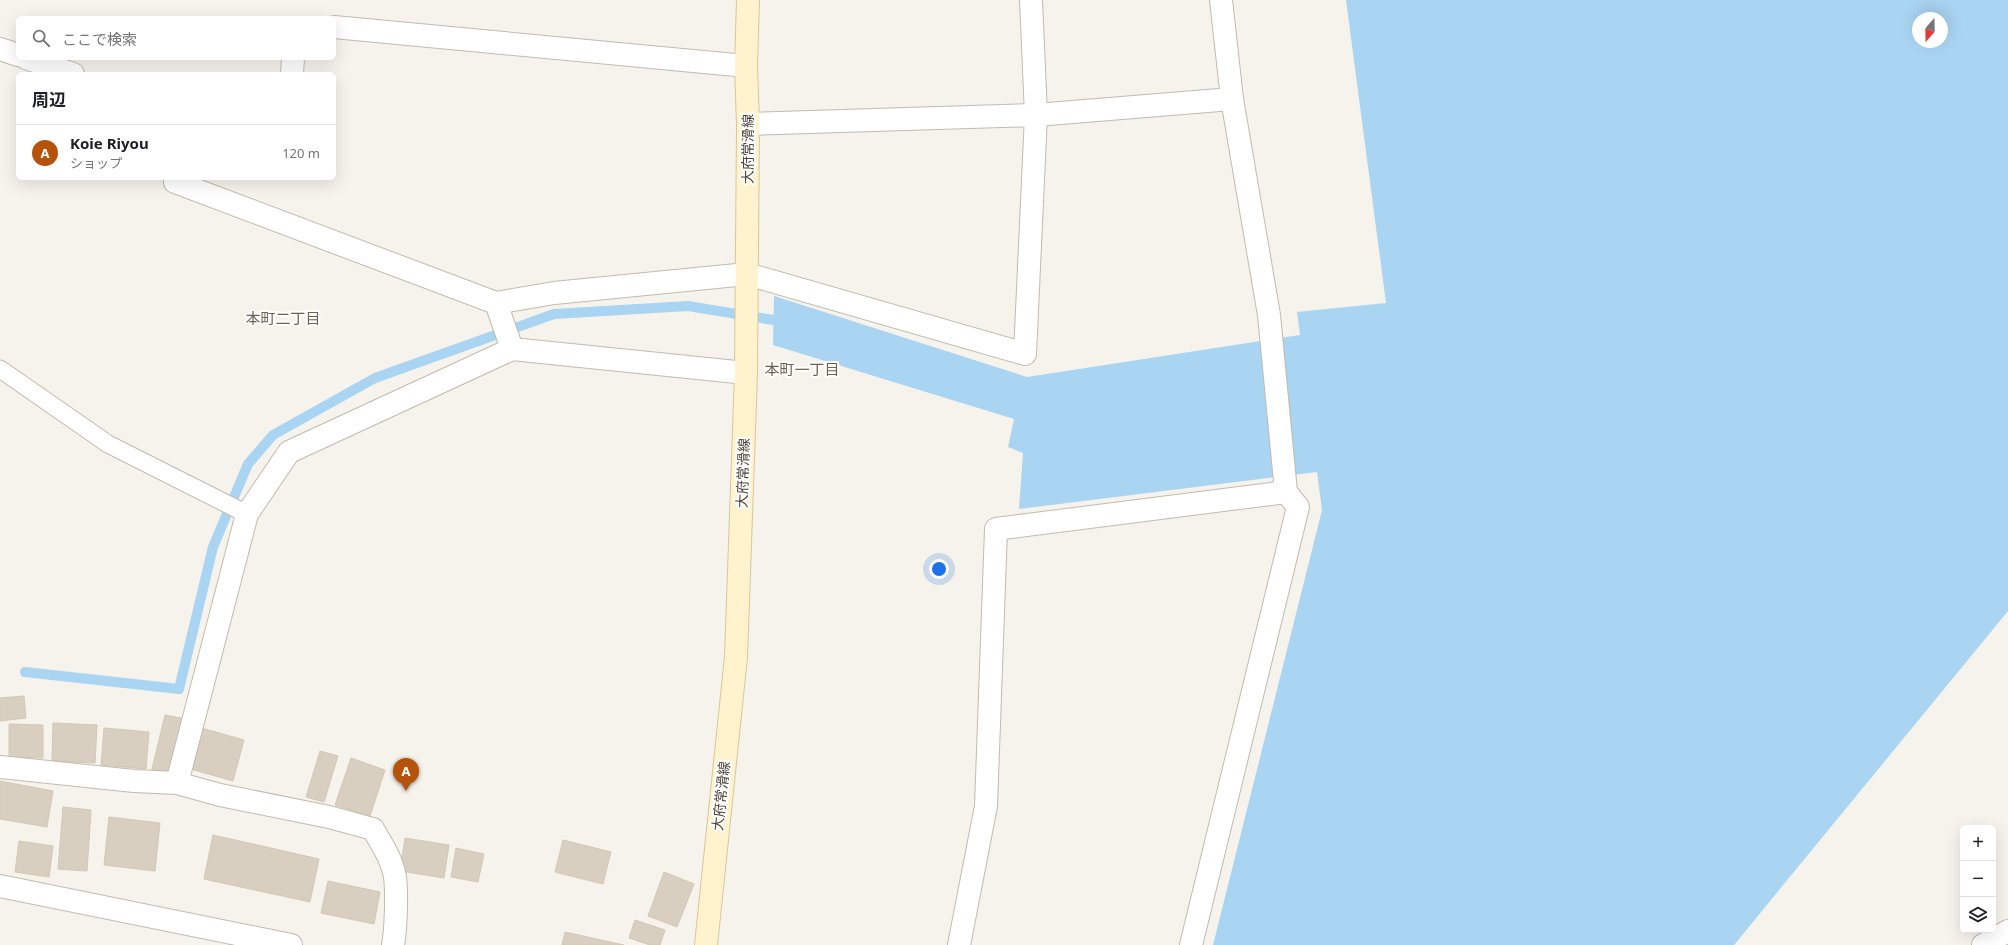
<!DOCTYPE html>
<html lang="ja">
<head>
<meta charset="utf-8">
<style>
  body { margin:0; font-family:"Noto Sans","Noto Sans JP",sans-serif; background:#f6f6f6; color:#202124 }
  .controls { position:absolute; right:12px; bottom:12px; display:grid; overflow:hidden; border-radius:6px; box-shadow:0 4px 16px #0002 }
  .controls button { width:36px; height:36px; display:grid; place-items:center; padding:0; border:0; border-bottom:1px solid #e0e0e0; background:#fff; color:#202124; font:20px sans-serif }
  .compass { position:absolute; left:1912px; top:12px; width:36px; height:36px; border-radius:50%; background:#fff; box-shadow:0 4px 16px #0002; rotate:200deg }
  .you { position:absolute; left:939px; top:569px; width:14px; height:14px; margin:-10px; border:3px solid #fff; border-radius:50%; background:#1a73e8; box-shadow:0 0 0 6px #1a73e833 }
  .badge { display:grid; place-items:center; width:26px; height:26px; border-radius:50%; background:#b45309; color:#fff; font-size:13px; font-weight:700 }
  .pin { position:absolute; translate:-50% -33px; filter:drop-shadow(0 1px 2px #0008) }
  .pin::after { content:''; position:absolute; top:21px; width:14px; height:12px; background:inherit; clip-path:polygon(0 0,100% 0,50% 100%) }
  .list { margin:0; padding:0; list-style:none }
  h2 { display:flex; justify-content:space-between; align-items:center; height:52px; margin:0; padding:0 16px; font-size:17px }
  h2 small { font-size:13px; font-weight:400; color:#757577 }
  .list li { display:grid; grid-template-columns:26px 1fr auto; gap:12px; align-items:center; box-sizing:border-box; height:56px; padding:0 16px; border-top:1px solid #e0e0e0 }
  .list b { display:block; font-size:15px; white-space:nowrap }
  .list p { margin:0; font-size:13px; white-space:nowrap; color:#757577 }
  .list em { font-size:13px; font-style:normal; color:#757577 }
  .icon { flex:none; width:22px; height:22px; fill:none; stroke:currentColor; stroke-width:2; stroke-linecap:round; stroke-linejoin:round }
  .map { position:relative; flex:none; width:2008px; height:945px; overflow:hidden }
  .search { position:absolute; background:#fff; box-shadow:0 4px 16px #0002; left:16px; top:16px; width:320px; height:44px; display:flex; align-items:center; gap:10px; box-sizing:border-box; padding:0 14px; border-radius:6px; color:#757577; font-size:15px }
  .panel { position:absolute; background:#fff; box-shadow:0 4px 16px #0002; left:16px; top:72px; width:320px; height:108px; border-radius:6px }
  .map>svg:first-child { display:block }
</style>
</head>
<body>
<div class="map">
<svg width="2008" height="945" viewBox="0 0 2008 945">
  <rect width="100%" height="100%" fill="#f6f3ec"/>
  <path fill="#a9d4f2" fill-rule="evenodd" d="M1346,0H2008V611L1734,945H1213L1322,510L1317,472L1019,509L1023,453L1008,447L1014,419L773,345L774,296L1027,377L1300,335L1297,312L1386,303ZM1918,18H1942V42H1918Z"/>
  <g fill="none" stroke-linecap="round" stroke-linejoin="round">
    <polyline stroke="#a9d4f2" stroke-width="10" points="25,672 179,689 213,547 248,464 273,435 375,378 554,314 688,306 773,320"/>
  </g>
  <g fill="#d8cfc1" stroke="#d3c7b4">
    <polygon points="24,696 26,718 0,721 0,698"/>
    <polygon points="165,715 186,719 173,774 152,769"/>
    <polygon points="53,723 97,725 95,763 52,761"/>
    <polygon points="9,724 43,725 43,758 9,757"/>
    <polygon points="198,727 244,740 233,781 187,768"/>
    <polygon points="104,728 149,732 146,769 101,765"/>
    <polygon points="320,751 338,756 324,802 306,797"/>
    <polygon points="351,758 385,770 370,816 335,805"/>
    <polygon points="0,781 53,791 47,827 0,819"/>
    <polygon points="63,807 91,810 87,871 58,869"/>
    <polygon points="109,817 160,823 155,871 104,865"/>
    <polygon points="213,835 319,859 310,902 204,879"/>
    <polygon points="405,838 449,845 444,878 400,871"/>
    <polygon points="563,840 611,852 603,884 555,872"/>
    <polygon points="19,841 53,846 49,877 15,872"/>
    <polygon points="456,848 484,854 478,882 451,877"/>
    <polygon points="664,872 694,884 677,927 648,916"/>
    <polygon points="328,881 380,892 374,924 321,913"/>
    <polygon points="635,920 665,930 660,945 650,945 629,938"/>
    <polygon points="565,932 624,945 562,945"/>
  </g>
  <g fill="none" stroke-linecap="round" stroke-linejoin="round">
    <g stroke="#c2bbae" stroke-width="19">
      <polyline id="service" points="0,369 108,444 247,514"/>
    </g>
    <g stroke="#c2bbae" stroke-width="24">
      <g id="minor">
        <polyline points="334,27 746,66"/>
        <polyline points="0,49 18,55"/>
        <polyline points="26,58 73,74"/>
        <polyline points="292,74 293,58"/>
        <polyline points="748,124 1036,115 1232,99"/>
        <polyline points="175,178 175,182 496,303 512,349"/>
        <polyline points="496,303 554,293 747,274 1025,354 1036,115 1031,0"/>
        <path d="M0,767L134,781L177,783L220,795L329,817L373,829C381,843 392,859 395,877C397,893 396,929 393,945"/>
        <polyline points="177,783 247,514 289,452 512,349 746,373"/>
        <polyline points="959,945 986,806 996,529 1286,492"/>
        <polyline points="1191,945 1298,507 1286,492 1269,315 1232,99 1221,0"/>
      </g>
    </g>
    <g stroke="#c2bbae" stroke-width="24">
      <g id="tertiary">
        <polyline points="0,886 291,945"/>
        <polyline points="1983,945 2008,931"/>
      </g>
    </g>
    <g stroke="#d6c79b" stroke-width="24">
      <polyline id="secondary" points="706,945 736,657 746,373 748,124 746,66 748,0"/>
    </g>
    <use href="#service" stroke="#fff" stroke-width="17"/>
    <use href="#minor" stroke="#fff" stroke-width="22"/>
    <use href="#tertiary" stroke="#fff" stroke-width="22"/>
    <use href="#secondary" stroke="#fff3cd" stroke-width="22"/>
  </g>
  <g text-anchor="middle" stroke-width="4" stroke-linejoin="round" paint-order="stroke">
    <g font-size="14" fill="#4b4439" stroke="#fff">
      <text transform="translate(748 149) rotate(-90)" y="5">大府常滑線</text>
      <text transform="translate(743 473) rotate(-88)" y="5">大府常滑線</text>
      <text transform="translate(721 796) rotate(-84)" y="5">大府常滑線</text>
    </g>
    <g font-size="15" fill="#6e6250" stroke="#fff">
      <text x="283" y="324">本町二丁目</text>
      <text x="802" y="375">本町一丁目</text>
    </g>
  </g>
</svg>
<div class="controls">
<button>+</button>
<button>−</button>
<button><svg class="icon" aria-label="layers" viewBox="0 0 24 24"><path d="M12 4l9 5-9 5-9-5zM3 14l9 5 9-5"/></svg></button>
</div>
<svg class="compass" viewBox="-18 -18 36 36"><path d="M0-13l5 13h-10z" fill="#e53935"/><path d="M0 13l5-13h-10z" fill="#757577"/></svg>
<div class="you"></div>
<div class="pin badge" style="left:406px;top:791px">A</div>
<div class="search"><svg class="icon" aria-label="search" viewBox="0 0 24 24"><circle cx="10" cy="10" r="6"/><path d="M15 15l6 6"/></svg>ここで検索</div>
<section class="panel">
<h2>周辺<small></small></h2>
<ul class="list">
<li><span class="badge">A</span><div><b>Koie Riyou</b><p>ショップ</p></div><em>120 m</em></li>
</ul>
</section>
</div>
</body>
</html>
